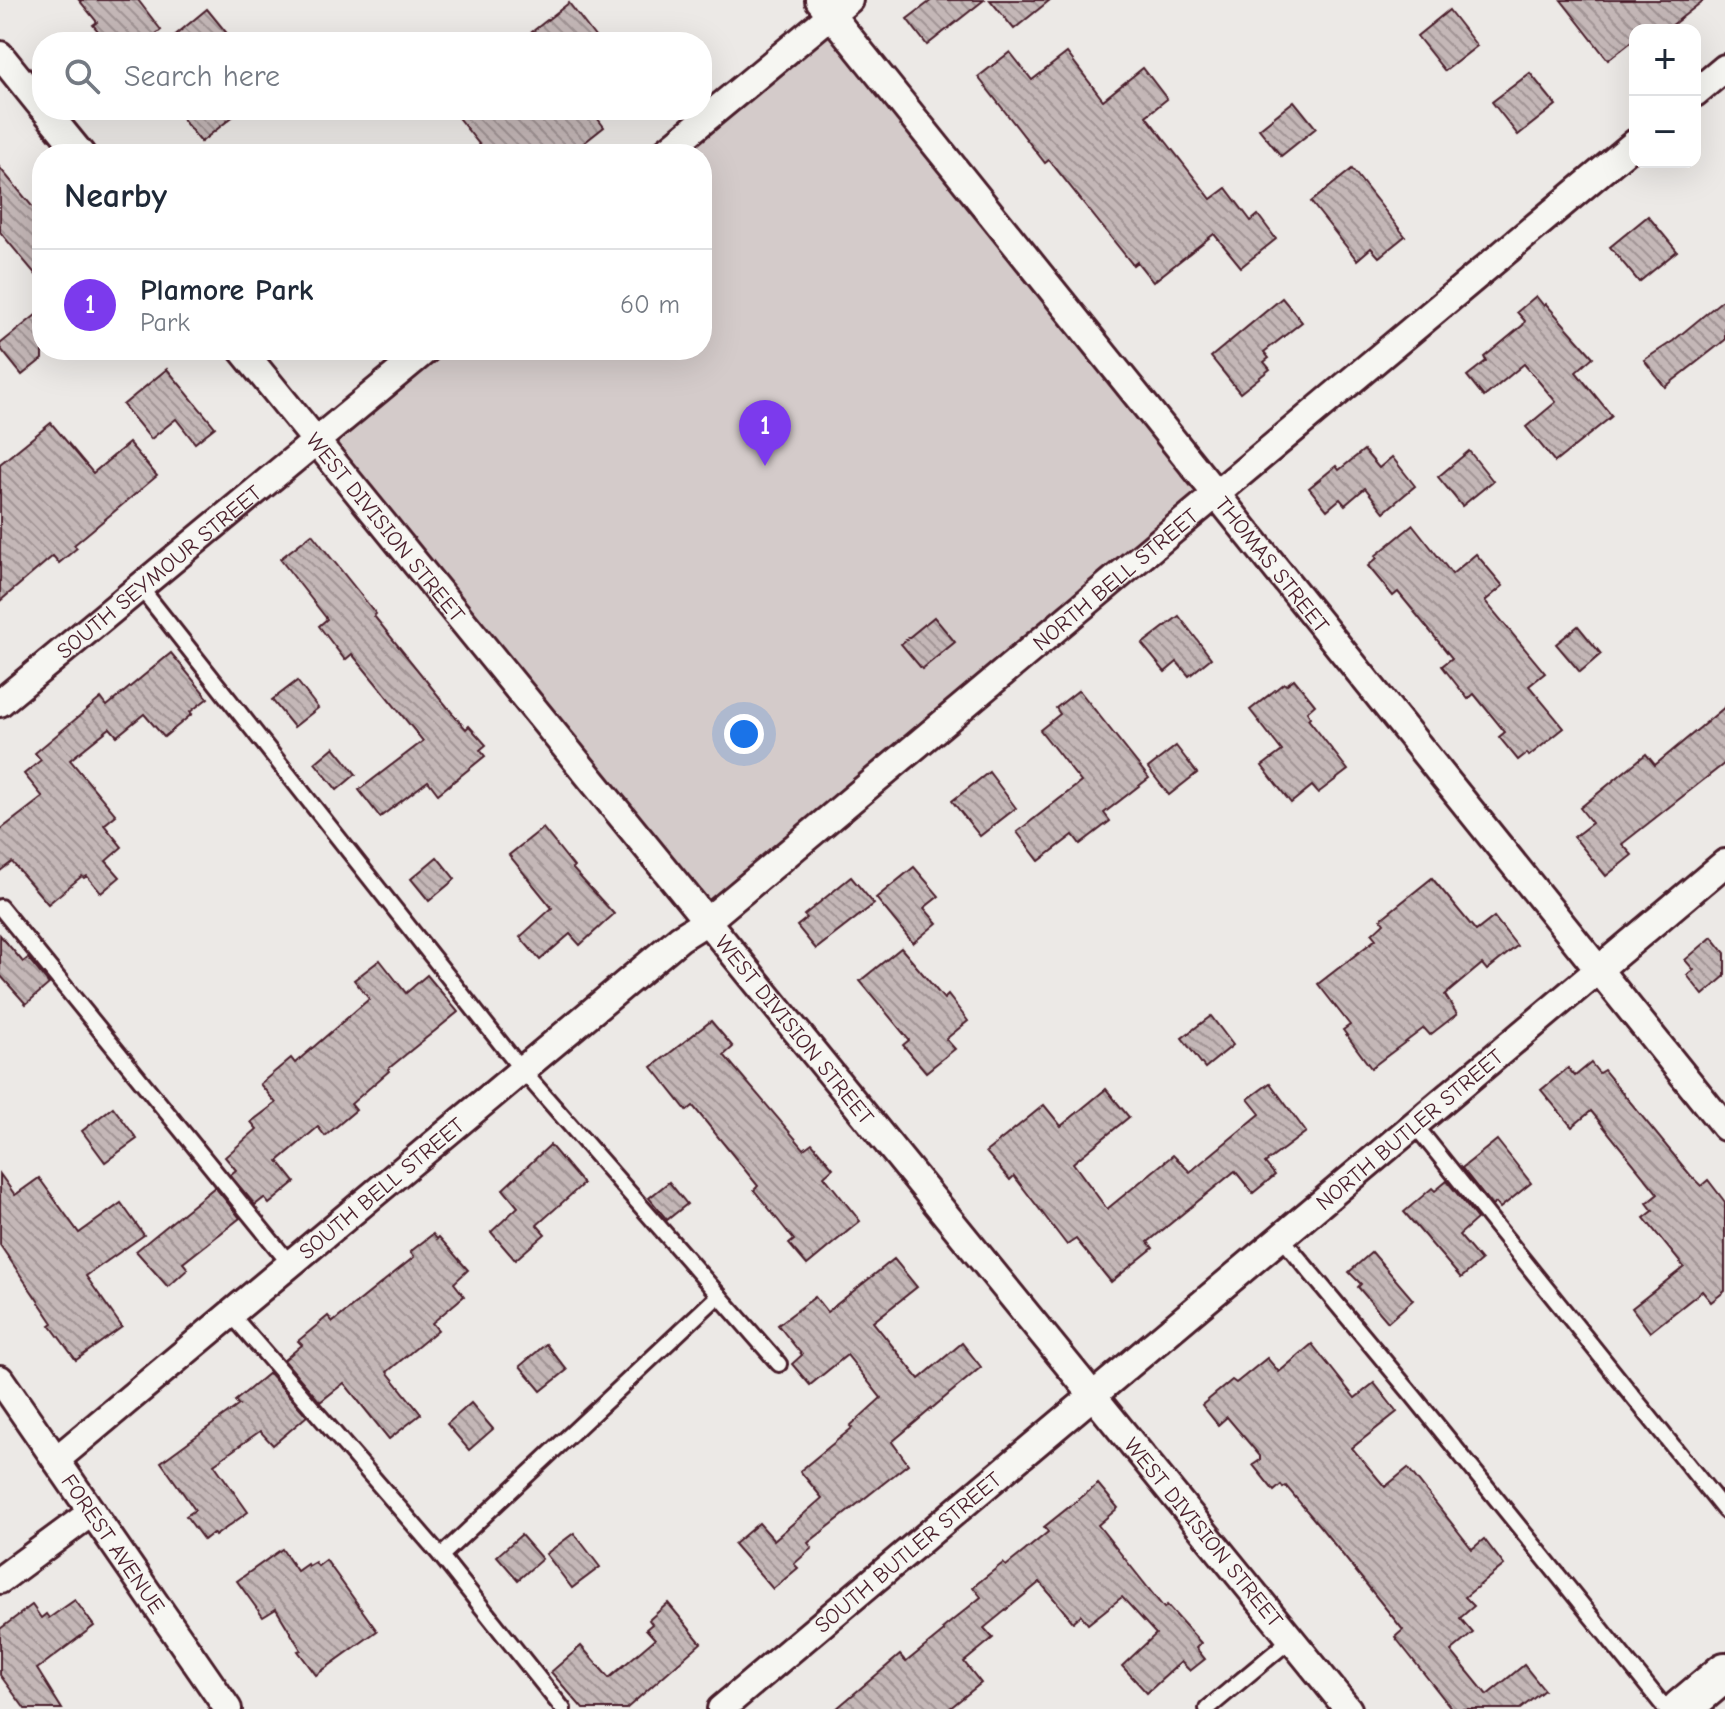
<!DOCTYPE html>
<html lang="en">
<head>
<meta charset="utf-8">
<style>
  body { margin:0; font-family:"Comic Neue",sans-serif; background:#f6f6f7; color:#1f2937 }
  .controls { position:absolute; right:24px; top:24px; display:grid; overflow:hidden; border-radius:16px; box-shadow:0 8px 32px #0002 }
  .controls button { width:72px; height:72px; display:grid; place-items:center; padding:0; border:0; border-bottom:2px solid #e0e1e3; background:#fff; color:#1f2937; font:40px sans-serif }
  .you { position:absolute; left:744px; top:734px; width:28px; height:28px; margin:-20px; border:6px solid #fff; border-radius:50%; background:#1a73e8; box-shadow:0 0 0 12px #1a73e833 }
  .badge { display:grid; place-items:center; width:52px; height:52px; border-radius:50%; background:#7c3aed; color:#fff; font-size:26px; font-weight:700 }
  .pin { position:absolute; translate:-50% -66px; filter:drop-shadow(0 2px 4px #0008) }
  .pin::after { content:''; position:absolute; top:42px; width:28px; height:24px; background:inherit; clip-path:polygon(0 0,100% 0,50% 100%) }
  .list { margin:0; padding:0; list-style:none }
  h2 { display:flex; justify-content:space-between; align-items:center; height:104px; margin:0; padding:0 32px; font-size:34px }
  h2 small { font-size:26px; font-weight:400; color:#747a83 }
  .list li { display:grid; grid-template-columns:52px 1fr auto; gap:24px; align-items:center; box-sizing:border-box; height:112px; padding:0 32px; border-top:2px solid #e0e1e3 }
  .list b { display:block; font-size:30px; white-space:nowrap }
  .list p { margin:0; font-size:26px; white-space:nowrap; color:#747a83 }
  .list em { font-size:26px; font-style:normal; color:#747a83 }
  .icon { flex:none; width:44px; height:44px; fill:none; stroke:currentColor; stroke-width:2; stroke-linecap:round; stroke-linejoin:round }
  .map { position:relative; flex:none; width:1725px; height:1709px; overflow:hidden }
  .search { position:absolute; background:#fff; box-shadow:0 8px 32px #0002; left:32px; top:32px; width:680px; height:88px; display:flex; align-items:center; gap:20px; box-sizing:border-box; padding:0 28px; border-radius:32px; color:#747a83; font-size:30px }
  .panel { position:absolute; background:#fff; box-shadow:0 8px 32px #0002; left:32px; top:144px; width:680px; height:216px; border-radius:32px }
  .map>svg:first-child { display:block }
</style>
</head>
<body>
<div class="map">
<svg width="1725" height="1709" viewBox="0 0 1725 1709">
  <defs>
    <pattern id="building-back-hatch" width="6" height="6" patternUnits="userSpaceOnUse" patternTransform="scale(2)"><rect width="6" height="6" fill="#c4b7b7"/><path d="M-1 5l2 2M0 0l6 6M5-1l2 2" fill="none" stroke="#a19495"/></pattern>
  </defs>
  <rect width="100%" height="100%" fill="#ece9e6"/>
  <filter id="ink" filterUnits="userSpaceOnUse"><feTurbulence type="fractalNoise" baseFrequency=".0125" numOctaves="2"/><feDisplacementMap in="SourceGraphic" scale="16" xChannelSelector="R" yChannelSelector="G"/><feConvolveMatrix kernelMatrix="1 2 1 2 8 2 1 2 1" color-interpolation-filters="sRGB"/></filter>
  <g filter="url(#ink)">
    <polygon fill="#d4cbca" stroke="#8f757a" stroke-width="2" points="831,15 1217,494 707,921 317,441 426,350 702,350 702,154 663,154"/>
    <g fill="url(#building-back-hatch)" stroke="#4a1f2b" stroke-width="2">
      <polygon points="79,0 138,0 161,30 146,42 107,42 93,25 97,22"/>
      <polygon points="932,0 984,0 927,45 907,19"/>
      <polygon points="990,0 1050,0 1014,29"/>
      <polygon points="1561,0 1704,0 1666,30 1635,30 1635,39 1608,60"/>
      <polygon points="569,3 599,42 519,42"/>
      <polygon points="207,9 234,42 167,42"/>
      <polygon points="1449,10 1477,46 1445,71 1417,36"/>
      <polygon points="1010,52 1032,80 1067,53 1103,100 1143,68 1167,99 1146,116 1211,199 1226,188 1251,221 1258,215 1276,239 1241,267 1214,234 1153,282 1137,262 1133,265 1049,160 1045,163 978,77"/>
      <polygon points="1530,73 1556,105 1518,135 1492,102"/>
      <polygon points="1294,101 1316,128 1281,156 1259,129"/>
      <polygon points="175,110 241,110 201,142"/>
      <polygon points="452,110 591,110 604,127 570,154 487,154"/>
      <polygon points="0,168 42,218 42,282 0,232"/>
      <polygon points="1352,169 1405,236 1379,257 1371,248 1357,260 1311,202"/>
      <polygon points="1648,216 1677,251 1639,282 1610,247"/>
      <polygon points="1536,296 1544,306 1546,304 1593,357 1576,372 1612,416 1555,462 1526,427 1556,402 1524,364 1484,397 1467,376 1486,361 1484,357 1523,325 1525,321 1517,312"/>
      <polygon points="1282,298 1302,322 1264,352 1269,358 1264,362 1270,369 1240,393 1211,357"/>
      <polygon points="1725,298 1725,340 1665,387 1644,360 1673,341"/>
      <polygon points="42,310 42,359 22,375 0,348 0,344"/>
      <polygon points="167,369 215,427 195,443 176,419 151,439 123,405"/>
      <polygon points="51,423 93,473 129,443 157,476 74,545 77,548 59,563 53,556 0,601 0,464"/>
      <polygon points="1364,450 1379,468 1392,457 1415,486 1384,512 1365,488 1345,505 1340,499 1327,510 1309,488 1336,466 1339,470"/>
      <polygon points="1469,451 1493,481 1462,506 1438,477"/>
      <polygon points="1413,525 1452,574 1476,554 1503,586 1485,601 1545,673 1529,686 1564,728 1529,756 1527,753 1518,760 1499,737 1505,732 1474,694 1468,699 1442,666 1452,658 1398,592 1393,596 1368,566 1377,558 1375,556"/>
      <polygon points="312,534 376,614 374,616 457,719 466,729 469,726 486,745 480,750 485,756 438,794 428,781 380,817 359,790 423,741 352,654 345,660 319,626 327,619 280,559"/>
      <polygon points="1179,616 1211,658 1189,676 1177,662 1165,672 1142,644"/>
      <polygon points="934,617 955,642 922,669 901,644"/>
      <polygon points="1578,626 1601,654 1580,672 1556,644"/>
      <polygon points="171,653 208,698 190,712 192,714 164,737 144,714 117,736 110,728 70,760 116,815 104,825 122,847 106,861 120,877 101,893 87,876 84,878 82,876 48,904 12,862 0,871 0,830 43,797 24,774 41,760 35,753 101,698 107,706"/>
      <polygon points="1294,679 1315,705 1307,712 1310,717 1308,719 1348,770 1318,793 1312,786 1291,803 1262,766 1282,751 1250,710 1284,683 1286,685"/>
      <polygon points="297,681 318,708 294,727 272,700"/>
      <polygon points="1079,690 1149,778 1104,813 1110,821 1080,844 1073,835 1039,861 1017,832 1081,782 1040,730 1060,714 1056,708"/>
      <polygon points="1725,707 1725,763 1622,844 1632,855 1606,876 1574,837 1592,823 1580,808 1646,754 1655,765"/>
      <polygon points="1176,746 1197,773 1169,795 1148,768"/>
      <polygon points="334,747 356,774 337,790 315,763"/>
      <polygon points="989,772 1016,808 980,836 952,801"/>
      <polygon points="543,828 574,867 572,868 614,914 580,945 570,934 540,960 520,937 552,908 509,855"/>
      <polygon points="437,857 455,879 429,901 411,879"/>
      <polygon points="914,867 939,896 924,908 937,923 913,943 876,898"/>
      <polygon points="851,877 874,904 816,949 797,926 807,918 804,915"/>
      <polygon points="1432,878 1476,931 1494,917 1517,946 1487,970 1482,964 1445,995 1457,1014 1430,1035 1424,1028 1371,1068 1343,1030 1350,1025 1318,984 1376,939 1372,934 1384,923 1381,919"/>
      <polygon points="0,935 23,962 28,958 49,984 26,1004 0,975"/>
      <polygon points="1712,937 1725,953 1725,976 1703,995 1687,975 1694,970 1685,960"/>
      <polygon points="901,948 944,999 948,995 968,1021 946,1039 955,1049 926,1072 903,1045 909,1040 860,981"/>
      <polygon points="380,960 406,993 427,975 458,1012 388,1069 389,1071 351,1104 356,1110 325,1136 318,1127 278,1161 295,1182 269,1204 264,1198 255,1205 230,1175 236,1170 225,1157 257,1129 251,1122 276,1103 260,1084 291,1058 295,1063 369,999 354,980"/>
      <polygon points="1211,1016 1233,1045 1205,1068 1182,1038"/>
      <polygon points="711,1021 733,1047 724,1055 804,1149 812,1143 833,1168 824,1176 860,1221 807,1265 789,1244 794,1240 754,1190 758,1186 693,1106 687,1111 652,1067"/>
      <polygon points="1591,1063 1599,1073 1604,1070 1691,1176 1701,1186 1708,1180 1725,1202 1725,1291 1711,1302 1702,1291 1650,1332 1632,1308 1684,1267 1644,1218 1653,1211 1647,1203 1658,1194 1591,1111 1572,1127 1541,1090 1568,1068 1575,1076"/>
      <polygon points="1270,1083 1306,1132 1265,1163 1275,1175 1253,1193 1235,1171 1148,1242 1153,1248 1111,1282 1076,1239 1067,1245 1014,1176 1010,1180 986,1152 1044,1105 1061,1126 1106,1089 1129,1117 1073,1163 1107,1209 1173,1155 1190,1172 1260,1114 1248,1099"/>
      <polygon points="113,1107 137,1139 105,1162 82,1131"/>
      <polygon points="1497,1140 1531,1183 1500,1208 1496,1203 1492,1206 1462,1168"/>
      <polygon points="550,1145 583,1184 537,1225 545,1234 515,1260 491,1232 518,1207 503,1189"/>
      <polygon points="0,1174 15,1195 39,1178 79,1233 121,1203 144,1235 86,1276 122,1327 76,1360 50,1325 53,1323 0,1245"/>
      <polygon points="1447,1181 1477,1219 1459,1235 1481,1261 1461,1278 1404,1212 1432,1188 1435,1191"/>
      <polygon points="669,1182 687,1204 667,1220 649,1198"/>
      <polygon points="215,1187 240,1218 183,1263 188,1269 168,1287 136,1251"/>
      <polygon points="433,1234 437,1239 439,1237 468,1270 454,1283 464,1296 432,1323 438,1330 387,1372 421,1414 389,1439 344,1383 320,1402 284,1360 302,1345 298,1341 328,1316 333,1322 414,1257 410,1252"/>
      <polygon points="1372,1252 1413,1300 1388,1322 1358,1287 1361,1284 1349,1272"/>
      <polygon points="894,1259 917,1287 873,1322 919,1379 962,1343 981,1367 892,1442 908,1464 808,1543 812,1548 794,1564 798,1568 773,1589 734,1544 759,1523 774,1540 822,1498 800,1471 852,1428 850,1426 881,1398 847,1355 810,1385 792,1364 802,1355 778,1325 815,1297 827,1312"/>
      <polygon points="546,1344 567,1370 541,1391 520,1366"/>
      <polygon points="1312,1344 1355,1398 1374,1383 1397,1412 1352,1448 1385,1487 1408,1468 1472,1549 1484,1539 1504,1565 1465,1597 1474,1606 1460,1618 1473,1633 1451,1651 1487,1695 1524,1665 1544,1690 1520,1709 1452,1709 1395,1637 1403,1630 1322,1529 1286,1486 1283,1488 1281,1485 1274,1491 1253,1465 1260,1460 1260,1456 1227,1417 1218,1425 1202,1405 1232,1380 1236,1383 1267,1358 1279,1372"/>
      <polygon points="269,1373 307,1416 273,1445 260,1431 214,1464 248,1512 215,1536 213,1533 204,1540 186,1516 195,1510 161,1462 239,1405 235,1401"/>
      <polygon points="471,1403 493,1429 469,1450 447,1424"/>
      <polygon points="1098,1484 1118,1508 1098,1525 1164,1608 1167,1605 1201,1643 1196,1648 1205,1659 1190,1671 1181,1662 1147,1693 1122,1666 1156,1634 1122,1597 1088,1624 1081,1615 1073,1622 1040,1582 984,1628 993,1638 964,1662 981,1683 949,1709 836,1709 900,1655 906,1662 944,1631 942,1629 981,1597 973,1587 1003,1563 1006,1566 1048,1532 1044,1527"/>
      <polygon points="574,1533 600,1567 572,1588 546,1554"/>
      <polygon points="521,1535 542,1559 518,1580 497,1556"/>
      <polygon points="282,1549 297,1571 307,1564 308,1566 315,1562 318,1566 326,1560 377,1631 316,1675 298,1651 301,1650 276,1609 263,1617 237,1581"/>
      <polygon points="75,1600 94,1626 37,1669 62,1709 25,1709 0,1675 0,1629 32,1605 41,1618 46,1614 49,1618"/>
      <polygon points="668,1603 701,1643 626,1709 583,1709 551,1672 581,1646 609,1678 655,1639 646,1629 652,1624 649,1620"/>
    </g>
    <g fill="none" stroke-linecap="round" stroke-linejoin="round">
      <g stroke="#4a1f2b" stroke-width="20">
        <g id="lane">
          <polyline points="140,587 521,1069 779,1364"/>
          <polyline points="0,907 290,1264"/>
          <polyline points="1414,1124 1725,1511"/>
          <polyline points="1281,1237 1415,1398 1666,1709"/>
          <polyline points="230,1313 441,1556 563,1709"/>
          <polyline points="441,1556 719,1295"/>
          <polyline points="1207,1709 1291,1639"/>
        </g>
      </g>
      <g stroke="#4a1f2b" stroke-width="32">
        <g id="street">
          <path id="s1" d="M819,0L1725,1127"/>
          <polyline points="0,55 42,107"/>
          <polyline points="1695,93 1725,68"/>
          <polyline points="45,110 81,154"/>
          <polyline points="663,154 849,0"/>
          <path id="s2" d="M242,350L1348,1709"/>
          <path id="s3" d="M0,703L426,350"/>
          <path id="s4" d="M0,1379L228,1709"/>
          <path id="s5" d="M56,1460L680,938L707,921L1635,143"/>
          <polyline points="0,1580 92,1512"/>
          <path id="s6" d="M721,1709L1725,863"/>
        </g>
      </g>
      <g stroke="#4a1f2b" stroke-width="44">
        <polyline id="secondary" points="1681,1709 1725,1672"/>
      </g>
      <use href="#lane" stroke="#f6f6f2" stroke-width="14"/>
      <use href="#street" stroke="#f6f6f2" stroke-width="26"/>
      <use href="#secondary" stroke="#f6f6f2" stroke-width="38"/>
    </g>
  </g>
  <g text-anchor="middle" stroke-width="6" stroke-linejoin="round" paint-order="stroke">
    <g font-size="22" fill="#4a1f2b" stroke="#f6f6f2">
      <text dy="8" stroke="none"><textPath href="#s2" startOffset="228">WEST DIVISION STREET</textPath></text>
      <text dy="8" stroke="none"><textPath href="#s1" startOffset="724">THOMAS STREET</textPath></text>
      <text dy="8" stroke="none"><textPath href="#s3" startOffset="206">SOUTH SEYMOUR STREET</textPath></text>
      <text dy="8" stroke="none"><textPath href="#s5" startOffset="1378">NORTH BELL STREET</textPath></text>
      <text dy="8" stroke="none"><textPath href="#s2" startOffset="876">WEST DIVISION STREET</textPath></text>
      <text dy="8" stroke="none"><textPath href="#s6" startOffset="900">NORTH BUTLER STREET</textPath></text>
      <text dy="8" stroke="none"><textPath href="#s5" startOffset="424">SOUTH BELL STREET</textPath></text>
      <text dy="8" stroke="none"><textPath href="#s2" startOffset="1524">WEST DIVISION STREET</textPath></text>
      <text dy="8" stroke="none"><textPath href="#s4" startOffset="200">FOREST AVENUE</textPath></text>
      <text dy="8" stroke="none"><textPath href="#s6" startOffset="244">SOUTH BUTLER STREET</textPath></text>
    </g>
  </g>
</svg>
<div class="controls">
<button>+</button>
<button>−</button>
</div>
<div class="you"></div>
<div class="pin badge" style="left:765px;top:466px">1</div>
<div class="search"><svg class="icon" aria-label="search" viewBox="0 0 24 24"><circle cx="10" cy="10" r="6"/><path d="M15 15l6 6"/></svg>Search here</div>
<section class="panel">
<h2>Nearby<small></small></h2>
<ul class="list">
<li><span class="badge">1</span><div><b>Plamore Park</b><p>Park</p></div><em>60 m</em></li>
</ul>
</section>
</div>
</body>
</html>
